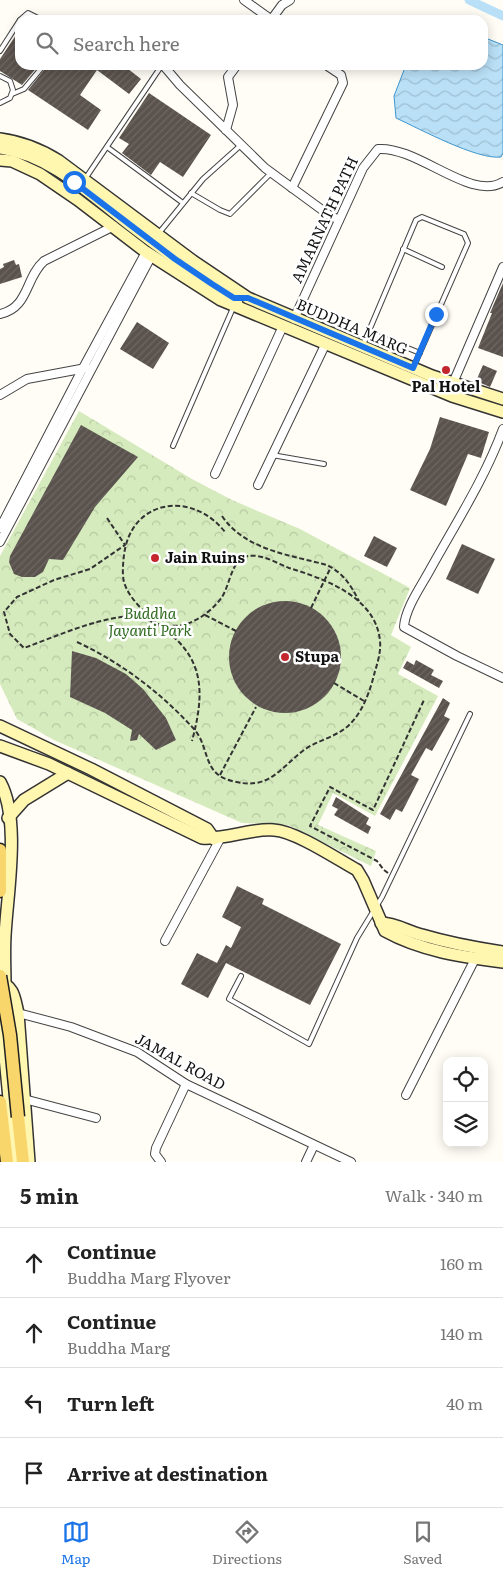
<!DOCTYPE html>
<html lang="en">
<head>
<meta charset="utf-8">
<style>
  body { margin:0; font-family:Literata,serif; background:#f2f2f2; color:#222 }
  .controls { position:absolute; right:15px; bottom:15px; display:grid; overflow:hidden; border-radius:10px; box-shadow:0 2px 12px #0003 }
  .controls button { width:45px; height:45px; display:grid; place-items:center; padding:0; border:0; border-bottom:1px solid #e0e0e0; background:#fff; color:#222; font:25px sans-serif }
  .stop { position:absolute; width:15px; height:15px; margin:-11px; border:4px solid #1a73e8; border-radius:50%; background:#fff }
  .stop.end { background:#1a73e8; border-color:#fff; box-shadow:0 1px 5px #0008 }
  .list { margin:0; padding:0; list-style:none }
  h2 { display:flex; justify-content:space-between; align-items:center; height:65px; margin:0; padding:0 20px; font-size:21px }
  h2 small { font-size:16px; font-weight:400; color:#767676 }
  .list li { display:grid; grid-template-columns:32px 1fr auto; gap:15px; align-items:center; box-sizing:border-box; height:70px; padding:0 20px; border-top:1px solid #e0e0e0 }
  .list b { display:block; font-size:19px; white-space:nowrap }
  .list p { margin:0; font-size:16px; white-space:nowrap; color:#767676 }
  .list em { font-size:16px; font-style:normal; color:#767676 }
  .icon { flex:none; width:28px; height:28px; fill:none; stroke:currentColor; stroke-width:2; stroke-linecap:round; stroke-linejoin:round }
  .map { position:relative; flex:none; width:503px; height:1162px; overflow:hidden }
  .search { position:absolute; background:#fff; box-shadow:0 2px 12px #0003; left:15px; right:15px; top:15px; height:55px; display:flex; align-items:center; gap:12px; box-sizing:border-box; padding:0 18px; border-radius:15px; color:#767676; font-size:19px }
  .sheet { height:345px; background:#fff }
  nav { display:flex; justify-content:space-around; align-items:center; box-sizing:border-box; height:70px; border-top:1px solid #e0e0e0; background:#fff; font-size:14px; color:#767676 }
  nav a { display:grid; justify-items:center; gap:2px }
  nav .on { color:#1a73e8 }
  .map>svg:first-child { display:block }
</style>
</head>
<body>
<div class="map">
<svg width="503" height="1162" viewBox="0 0 503 1162">
  <defs>
    <pattern id="park-crowns" width="20" height="18" patternUnits="userSpaceOnUse" patternTransform="scale(1.25)"><rect width="20" height="18" fill="#d5ebbd"/><path d="M2 6a3 3 0 1 1 6 0M12 15a3 3 0 1 1 6 0" fill="none" stroke="#b6c8a1"/></pattern>
    <pattern id="water-waves" width="16" height="10" patternUnits="userSpaceOnUse" patternTransform="scale(1.25)"><rect width="16" height="10" fill="#b9e0f7"/><path d="M0 5q4-4 8 0t8 0" fill="none" stroke="#9ebfd3"/></pattern>
    <pattern id="building-hatch" width="6" height="6" patternUnits="userSpaceOnUse" patternTransform="scale(1.25)"><rect width="6" height="6" fill="#5a524d"/><path d="M-1 1l2-2M0 6l6-6M5 7l2-2" fill="none" stroke="#6d6662"/></pattern>
  </defs>
  <rect width="100%" height="100%" fill="#fffdf5"/>
  <polygon fill="url(#park-crowns)" points="79,411 192,479 232,500 300,529 410,588 391,635 411,647 398,674 438,696 375,816 333,793 318,825 376,851 371,866 288,825 242,823 54,740 17,719 0,684 0,556"/>
  <path fill="url(#water-waves)" stroke="#3f96cf" d="M483,37L503,45V153L501,157C477,160 420,129 396,118L394,96L406,65H483Z"/>
  <g fill="none" stroke-linecap="round" stroke-linejoin="round">
    <polyline stroke="#b9e0f7" stroke-width="9" points="469,0 503,16"/>
  </g>
  <g fill="url(#building-hatch)">
    <polygon points="20,29 20,65 39,65 22,85 0,71 0,59"/>
    <polygon points="48,65 123,65 141,79 129,94 97,70 80,95 101,110 88,130 28,90"/>
    <polygon points="149,93 211,135 183,177 160,162 151,175 122,153 129,144 119,138"/>
    <polygon points="14,260 16,265 19,264 22,277 0,284 0,269 4,267 3,264"/>
    <polygon points="503,283 503,357 478,348 492,313 490,313"/>
    <polygon points="137,322 169,343 153,369 120,349"/>
    <polygon points="483,365 497,371 490,387 476,381"/>
    <polygon points="440,417 489,432 481,458 468,454 446,506 410,490 430,449"/>
    <polygon points="81,425 138,457 95,507 63,560 49,559 43,572 35,577 22,577 14,574 9,562 10,556"/>
    <polygon points="374,536 397,548 387,567 364,556"/>
    <polygon points="462,544 495,559 478,594 446,579"/>
    <circle cx="285" cy="657" r="56"/>
    <polygon points="72,651 96,658 126,674 143,689 166,718 176,740 156,750 139,734 137,740 130,741 132,730 105,713 70,697"/>
    <polygon points="416,660 434,670 431,675 443,681 439,688 403,668 407,661 414,665"/>
    <polygon points="443,698 450,703 444,716 450,719 432,751 426,748 411,775 419,779 402,812 396,809 390,820 380,814"/>
    <polygon points="336,797 369,818 366,824 371,827 368,834 334,815 338,809 332,806"/>
    <polygon points="237,886 264,899 262,904 341,944 310,1005 226,963 208,998 181,984 197,953 217,963 226,945 231,948 241,927 222,917"/>
  </g>
  <g fill="none" stroke-linecap="round" stroke-linejoin="round">
    <g stroke="#444" stroke-width="6">
      <g id="service">
        <polyline points="20,20 28,13 42,20"/>
        <polyline points="0,51 20,20"/>
        <polyline points="0,76 10,81 13,90 10,98 0,103"/>
        <polyline points="12,94 24,89 44,65"/>
        <polyline points="107,147 183,203"/>
        <polyline points="85,179 162,65"/>
        <polyline points="191,193 220,210 230,214 271,173"/>
        <polyline points="159,233 203,179 241,145"/>
        <polyline points="403,249 442,267"/>
        <polyline points="368,332 420,353"/>
        <polyline points="363,345 416,220 422,217 464,234 468,243 414,366"/>
        <polyline points="388,356 394,342"/>
        <polyline points="173,446 233,308"/>
        <polyline points="272,455 324,464"/>
        <polyline points="241,976 229,999 309,1044 357,938 382,897 470,714"/>
      </g>
    </g>
    <g stroke="#444" stroke-width="10">
      <g id="minor">
        <polyline points="244,0 272,20"/>
        <polyline points="271,20 282,5 290,0"/>
        <polyline points="163,65 180,85 265,168 329,215 339,220"/>
        <polyline points="226,130 233,105 228,77 237,65"/>
        <polyline points="292,188 343,83 341,75 326,65"/>
        <path d="M0,314C29,308 25,278 44,261L114,226"/>
        <path d="M294,319L363,168L378,149C418,146 471,202 503,182"/>
        <polyline points="453,383 503,267"/>
        <polyline points="0,395 27,379 86,368"/>
        <path d="M503,429C485,478 456,523 431,568C422,585 405,608 404,627L457,656L503,678"/>
        <polyline points="215,474 283,326"/>
        <polyline points="258,485 326,343"/>
        <polyline points="0,528 83,368 146,252"/>
        <polyline points="0,542 152,255"/>
        <polyline points="165,941 220,839"/>
        <polyline points="18,1013 71,1027 137,1052 186,1084 351,1162"/>
        <polyline points="406,1095 475,959"/>
        <polyline points="24,1099 96,1118"/>
        <polyline points="161,1162 155,1154 156,1148 186,1084"/>
        <polyline points="306,1162 314,1145"/>
      </g>
    </g>
    <g stroke="#333" stroke-width="14">
      <g id="secondary">
        <path d="M0,139C23,142 40,149 59,161L193,261L248,298L432,376L503,399"/>
        <path d="M0,148C51,155 91,195 130,225C164,251 198,276 234,298L237,304"/>
        <polyline points="0,160 12,161 40,174 78,200 146,252 221,300 452,396 503,412"/>
        <polyline points="0,726 91,769 207,829 214,839"/>
        <path d="M0,746L49,764L202,838C227,840 250,828 274,830C295,831 337,859 357,870L363,880L385,931C421,951 463,957 503,962"/>
        <path d="M0,782C21,820 7,894 5,936C4,953 5,969 5,986"/>
        <polyline points="8,818 24,800 68,773"/>
        <path d="M381,923C395,923 409,932 422,935C449,943 476,948 503,952"/>
        <path d="M0,984C14,984 15,1002 18,1013L29,1162"/>
        <polyline points="3,1010 2,1025 15,1162"/>
      </g>
    </g>
    <g stroke="#222" stroke-width="15">
      <g id="primary">
        <polyline points="0,850 0,891"/>
        <polyline points="0,1102 7,1162"/>
        <polyline points="18,1117 23,1162"/>
      </g>
    </g>
    <g stroke="#333" stroke-width="2" stroke-dasharray="5 2.5" stroke-linecap="butt">
      <path d="M222,516C245,550 290,555 327,565C344,574 350,584 359,601"/>
      <path d="M107,518L125,545L90,569L54,580L17,597L4,612L10,634L24,648C57,636 94,619 130,616C142,615 155,623 165,630C206,660 204,696 192,741"/>
      <polyline points="311,608 331,567"/>
      <polyline points="205,615 236,631"/>
      <path d="M77,642C122,663 161,693 194,729C210,747 202,774 232,781C269,791 279,769 304,750C319,739 339,737 352,722C364,709 371,688 375,671C378,662 381,651 380,641C376,597 325,579 289,568C279,564 267,557 257,556C231,552 232,581 222,597C213,610 198,621 183,625C175,627 165,625 157,624C145,612 129,599 124,582C122,574 123,564 124,555C131,499 192,490 225,532"/>
      <polyline points="334,683 364,701"/>
      <polyline points="220,775 256,707"/>
      <polyline points="388,873 384,870 377,861 310,826 330,787 373,810 424,700"/>
    </g>
    <use href="#service" stroke="#fff" stroke-width="4"/>
    <use href="#minor" stroke="#fff" stroke-width="8"/>
    <use href="#secondary" stroke="#fff6b0" stroke-width="11"/>
    <use href="#primary" stroke="#f9d66b" stroke-width="12"/>
    <g stroke="#222" stroke-width="15" stroke-linecap="butt">
      <polyline id="primary-bridge" points="0,976 10,1035 18,1117"/>
    </g>
    <use href="#primary-bridge" stroke="#f9d66b" stroke-width="12"/>
  </g>
  <g fill="none" stroke-linecap="round" stroke-linejoin="round">
    <polyline stroke="#1a73e8" stroke-width="6" points="74,182 175,259 212,284 234,298 248,298 413,368 436,314"/>
  </g>
  <g fill="#c4262e" stroke="#fff" stroke-width="2">
    <circle cx="446" cy="370" r="5"/>
    <circle cx="155" cy="558" r="5"/>
    <circle cx="285" cy="657" r="5"/>
  </g>
  <g text-anchor="middle" stroke-width="5" stroke-linejoin="round" paint-order="stroke">
    <g font-size="15" fill="#111" stroke="#fff">
      <text transform="translate(325 220) rotate(-65)" y="5">AMARNATH PATH</text>
      <text transform="translate(352 327) rotate(23)" y="5">BUDDHA MARG</text>
      <text transform="translate(180 1062) rotate(29)" y="5">JAMAL ROAD</text>
    </g>
    <g font-size="15" font-weight="bold" fill="#111" stroke="#fff" text-anchor="start">
      <text x="446" y="392" text-anchor="middle">Pal Hotel</text>
      <text x="165" y="563">Jain Ruins</text>
      <text x="295" y="662">Stupa</text>
    </g>
    <g font-size="15" font-style="italic" fill="#2f6b1f" stroke="#fff">
      <text x="150" y="619">Buddha<tspan x="150" dy="17">Jayanti Park</tspan></text>
    </g>
  </g>
</svg>
<div class="controls">
<button><svg class="icon" aria-label="locate" viewBox="0 0 24 24"><circle cx="12" cy="12" r="6"/><path d="M12 2v4M12 18v4M2 12h4M18 12h4"/></svg></button>
<button><svg class="icon" aria-label="layers" viewBox="0 0 24 24"><path d="M12 4l9 5-9 5-9-5zM3 14l9 5 9-5"/></svg></button>
</div>
<div class="stop" style="left:74px;top:182px"></div>
<div class="stop end" style="left:436px;top:314px"></div>
<div class="search"><svg class="icon" aria-label="search" viewBox="0 0 24 24"><circle cx="10" cy="10" r="6"/><path d="M15 15l6 6"/></svg>Search here</div>
</div>
<section class="sheet">
<h2>5 min<small>Walk · 340 m</small></h2>
<ul class="list">
<li><svg class="icon" aria-label="ahead" viewBox="0 0 24 24"><path d="M12 20V5M6 11l6-6 6 6"/></svg><div><b>Continue</b><p>Buddha Marg Flyover</p></div><em>160 m</em></li>
<li><svg class="icon" aria-label="ahead" viewBox="0 0 24 24"><path d="M12 20V5M6 11l6-6 6 6"/></svg><div><b>Continue</b><p>Buddha Marg</p></div><em>140 m</em></li>
<li><svg class="icon" aria-label="left" viewBox="0 0 24 24"><path d="M17 20v-9H6M10 6l-5 5 5 5"/></svg><div><b>Turn left</b></div><em>40 m</em></li>
<li><svg class="icon" aria-label="arrive" viewBox="0 0 24 24"><path d="M6 21V4h12l-3 4 3 4H6"/></svg><div><b>Arrive at destination</b></div></li>
</ul>
</section>
<nav>
<a class="on"><svg class="icon" aria-label="map" viewBox="0 0 24 24"><path d="M3 6l6-2 6 2 6-2v14l-6 2-6-2-6 2zM9 4v14M15 6v14"/></svg>Map</a>
<a><svg class="icon" aria-label="directions" viewBox="0 0 24 24"><path d="M12 3l9 9-9 9-9-9zM9 14v-3h6M13 9l2 2-2 2"/></svg>Directions</a>
<a><svg class="icon" aria-label="saved" viewBox="0 0 24 24"><path d="M7 4h10v16l-5-4-5 4z"/></svg>Saved</a>
</nav>
</body>
</html>
